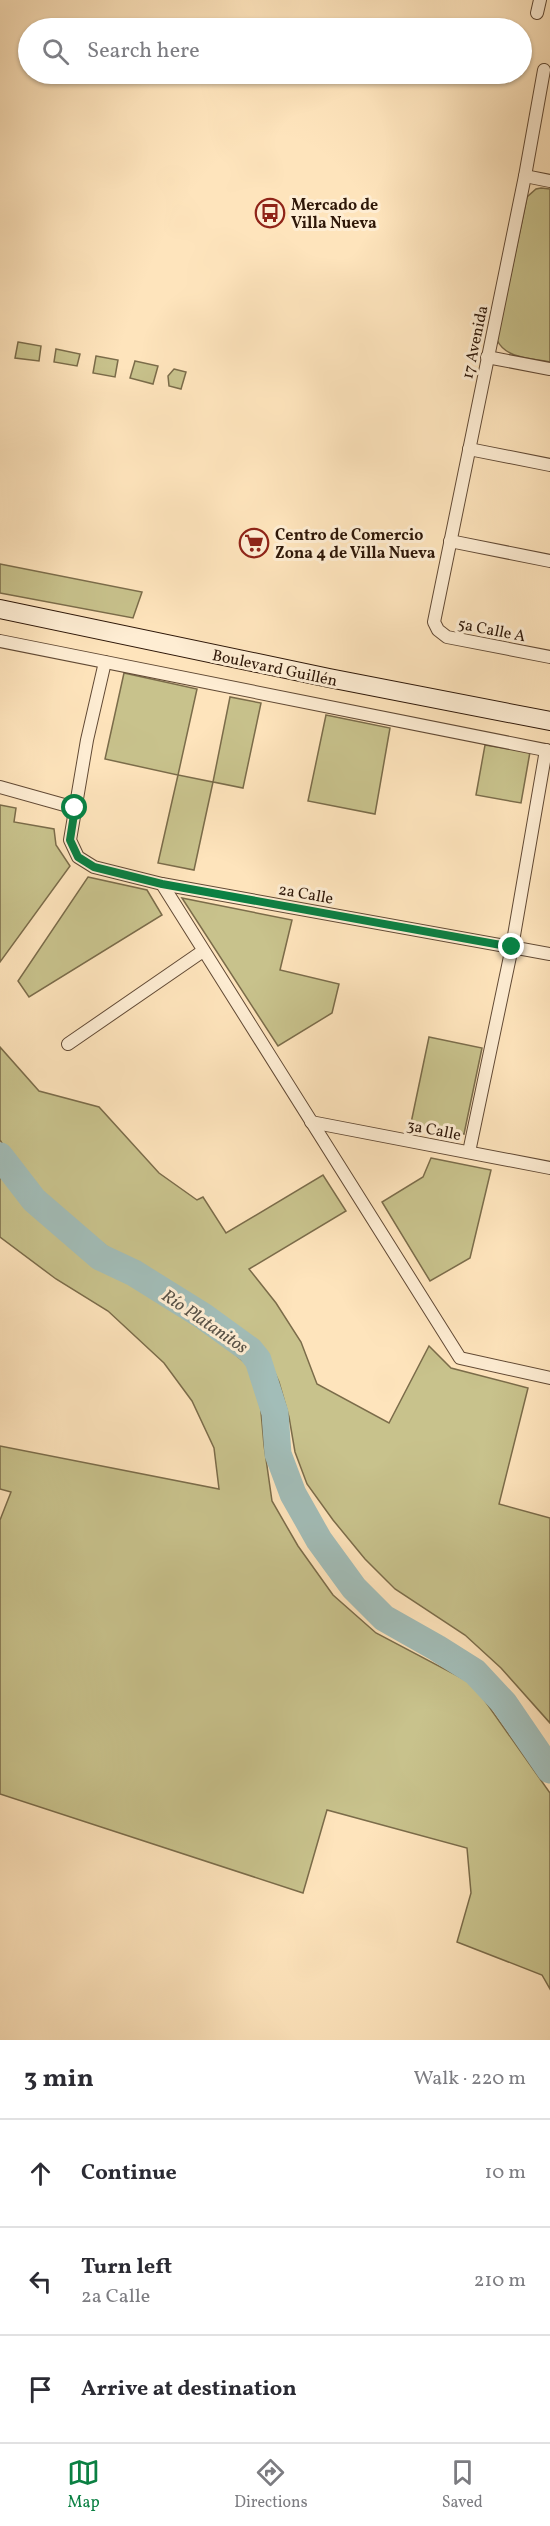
<!DOCTYPE html>
<html lang="en">
<head>
<meta charset="utf-8">
<style>
  body { margin:0; font-family:Vollkorn,serif; background:#f2f2f3; color:#2b2b33 }
  .stop { position:absolute; width:18px; height:18px; margin:-14px; border:4px solid #0b8043; border-radius:50%; background:#fff }
  .stop.end { background:#0b8043; border-color:#fff; box-shadow:0 2px 6px #0008 }
  .list { margin:0; padding:0; list-style:none }
  h2 { display:flex; justify-content:space-between; align-items:center; height:78px; margin:0; padding:0 24px; font-size:26px }
  h2 small { font-size:20px; font-weight:400; color:#7c7c81 }
  .list li { display:grid; grid-template-columns:39px 1fr auto; gap:18px; align-items:center; box-sizing:border-box; height:108px; padding:0 24px; border-top:2px solid #e1e1e2 }
  .list b { display:block; font-size:22px; white-space:nowrap }
  .list p { margin:0; font-size:20px; white-space:nowrap; color:#7c7c81 }
  .list em { font-size:20px; font-style:normal; color:#7c7c81 }
  .icon { flex:none; width:33px; height:33px; fill:none; stroke:currentColor; stroke-width:2; stroke-linecap:round; stroke-linejoin:round }
  .map { position:relative; flex:none; width:550px; height:2040px; overflow:hidden }
  .search { position:absolute; background:#fff; box-shadow:0 2px 4px #0004; left:18px; right:18px; top:18px; height:66px; display:flex; align-items:center; gap:15px; box-sizing:border-box; padding:0 21px; border-radius:33px; color:#7c7c81; font-size:22px }
  .sheet { height:402px; background:#fff }
  nav { display:flex; justify-content:space-around; align-items:center; box-sizing:border-box; height:84px; border-top:2px solid #e1e1e2; background:#fff; font-size:16px; color:#7c7c81 }
  nav a { display:grid; justify-items:center; gap:3px }
  nav .on { color:#0b8043 }
  .map>svg:first-child { display:block }
</style>
</head>
<body>
<div class="map">
<svg width="550" height="2040" viewBox="0 0 550 2040">
  <rect width="100%" height="100%" fill="#fee4bc"/>
  <filter id="stains"><feTurbulence type="fractalNoise" baseFrequency=".00333" numOctaves="4"/><feColorMatrix values="0 0 0 0 .2 0 0 0 0 .09 0 0 0 0 .02 0 0 0 .5 -.17"/></filter>
  <radialGradient id="worn" r=".72"><stop offset=".6" stop-color="#630" stop-opacity="0"/><stop offset="1" stop-color="#630" stop-opacity=".3"/></radialGradient>
  <g fill="#c8c28c" stroke="#7b6c4a" stroke-width="1.5">
    <path d="M541,188L550,189V362C531,358 506,359 497,340L527,197L536,189Z"/>
    <polygon points="18,342 41,346 39,361 15,358"/>
    <polygon points="56,349 80,354 77,366 54,362"/>
    <polygon points="96,356 118,360 115,377 93,373"/>
    <polygon points="135,361 158,366 153,384 130,378"/>
    <polygon points="174,369 186,372 181,389 169,386 168,376"/>
    <polygon points="0,564 142,592 133,618 0,593"/>
    <polygon points="124,673 197,689 178,775 213,782 230,697 261,703 243,788 213,782 194,870 158,863 178,775 105,759"/>
    <polygon points="326,715 390,728 375,814 308,801"/>
    <polygon points="485,745 530,752 521,803 476,795"/>
    <polygon points="0,805 16,808 14,822 54,829 56,845 70,866 0,962"/>
    <polygon points="88,877 147,890 162,915 29,997 18,981"/>
    <polygon points="182,898 292,920 280,970 339,984 332,1013 278,1046"/>
    <polygon points="429,1037 482,1048 464,1134 411,1123"/>
    <polygon points="0,1047 39,1091 99,1107 159,1173 197,1200 203,1197 226,1233 323,1175 346,1211 249,1269 276,1303 301,1342 317,1384 389,1423 429,1346 451,1368 528,1388 499,1504 550,1518 550,1723 501,1668 465,1635 395,1589 365,1559 333,1520 307,1484 295,1452 289,1417 279,1382 268,1358 242,1333 206,1305 109,1248 50,1204 10,1156 0,1140"/>
    <polygon points="431,1158 491,1170 470,1258 430,1281 382,1202 423,1177"/>
    <polygon points="0,1168 27,1203 61,1235 102,1266 207,1330 252,1369 259,1390 264,1445 272,1501 298,1546 333,1595 376,1633 473,1684 550,1793 550,1989 542,1975 457,1942 471,1893 467,1848 327,1810 303,1893 0,1794 0,1520 11,1492 0,1489 0,1446 219,1489 214,1448 192,1401 164,1363 108,1311 56,1279 0,1237"/>
  </g>
  <g fill="none" stroke-linecap="round" stroke-linejoin="round">
    <polyline stroke="#a2bdb8" stroke-width="27" points="0,1156 34,1200 100,1257 134,1273 203,1316 250,1350 258,1360 275,1413 278,1454 293,1494 319,1540 354,1588 384,1618 437,1648 475,1672 504,1703 550,1770"/>
    <g stroke="#624a35" stroke-width="14">
      <g id="minor">
        <polyline points="537,13 540,0"/>
        <polyline points="544,70 525,176 434,622 438,630 447,637 550,657"/>
        <polyline points="525,176 550,181"/>
        <polyline points="487,357 550,369"/>
        <polyline points="469,449 550,465"/>
        <polyline points="450,541 550,561"/>
        <polyline points="0,641 550,751"/>
        <polyline points="105,662 87,740 70,840 78,857 94,867 162,884 550,954"/>
        <polyline points="0,787 75,808"/>
        <polyline points="162,884 460,1358 550,1378"/>
        <polyline points="68,1044 203,951"/>
        <polyline points="311,1122 550,1168"/>
        <polyline points="469,1152 512,947 546,750"/>
      </g>
    </g>
    <g stroke="#2e1708" stroke-width="20">
      <polyline id="secondary" points="0,609 329,678 550,721"/>
    </g>
    <use href="#minor" stroke="#feedd3" stroke-width="12"/>
    <use href="#secondary" stroke="#feedd3" stroke-width="18"/>
  </g>
  <g fill="none" stroke-linecap="round" stroke-linejoin="round">
    <polyline stroke="#0b8043" stroke-width="8" points="75,808 70,840 78,857 94,867 162,884 512,947"/>
  </g>
  <defs>
    <g id="bus-ring" transform="scale(1.5)"><circle r="9.5" fill="#feedd3" stroke="#8f2418" stroke-width="1.5"/><path d="M-5-6H5V4H4V6H2V4H-2V6H-4V4H-5ZM-3.5-4V0h7V-4ZM-3.5 1.2v1.5H-2V1.2ZM2 1.2v1.5H3.5V1.2Z" fill="#8f2418"/></g>
    <g id="supermarket-ring" transform="scale(1.5)"><circle r="9.5" fill="#feedd3" stroke="#8f2418" stroke-width="1.5"/><path d="M-6-5.5h2.5l.6 2H6L4.5 2H-2.5L-4.4-4H-6ZM-1.5 3.2a1.3 1.3 0 1 0 .1 0ZM3 3.2a1.3 1.3 0 1 0 .1 0Z" fill="#8f2418"/></g>
  </defs>
  <g fill-rule="evenodd">
    <use href="#bus-ring" x="270" y="213"/>
    <use href="#supermarket-ring" x="254" y="543"/>
  </g>
  <g text-anchor="middle" stroke-width="6" stroke-linejoin="round" paint-order="stroke">
    <g font-size="16" font-weight="bold" fill="#2e1708" stroke="#feedd3" text-anchor="start">
      <text x="291" y="210">Mercado de<tspan x="291" dy="18">Villa Nueva</tspan></text>
      <text x="275" y="540">Centro de Comercio<tspan x="275" dy="18">Zona 4 de Villa Nueva</tspan></text>
    </g>
    <g font-size="16" fill="#2e1708" stroke="#feedd3">
      <text transform="translate(474 342) rotate(-78)" y="6">17 Avenida</text>
      <text transform="translate(492 629) rotate(11)" y="6">5a Calle A</text>
      <text transform="translate(275 667) rotate(12)" y="6">Boulevard Guillén</text>
      <text transform="translate(306 893) rotate(10)" y="6">2a Calle</text>
      <text transform="translate(434 1129) rotate(11)" y="6">3a Calle</text>
    </g>
    <g font-size="18" font-style="italic" fill="#575146" stroke="#feedd3">
      <text transform="translate(205 1321) rotate(34)" y="6">Río Platanitos</text>
    </g>
  </g>
  <rect width="100%" height="100%" filter="url(#stains)"/>
  <rect width="100%" height="100%" fill="url(#worn)"/>
</svg>
<div class="stop" style="left:75px;top:808px"></div>
<div class="stop end" style="left:512px;top:947px"></div>
<div class="search"><svg class="icon" aria-label="search" viewBox="0 0 24 24"><circle cx="10" cy="10" r="6"/><path d="M15 15l6 6"/></svg>Search here</div>
</div>
<section class="sheet">
<h2>3 min<small>Walk · 220 m</small></h2>
<ul class="list">
<li><svg class="icon" aria-label="ahead" viewBox="0 0 24 24"><path d="M12 20V5M6 11l6-6 6 6"/></svg><div><b>Continue</b></div><em>10 m</em></li>
<li><svg class="icon" aria-label="left" viewBox="0 0 24 24"><path d="M17 20v-9H6M10 6l-5 5 5 5"/></svg><div><b>Turn left</b><p>2a Calle</p></div><em>210 m</em></li>
<li><svg class="icon" aria-label="arrive" viewBox="0 0 24 24"><path d="M6 21V4h12l-3 4 3 4H6"/></svg><div><b>Arrive at destination</b></div></li>
</ul>
</section>
<nav>
<a class="on"><svg class="icon" aria-label="map" viewBox="0 0 24 24"><path d="M3 6l6-2 6 2 6-2v14l-6 2-6-2-6 2zM9 4v14M15 6v14"/></svg>Map</a>
<a><svg class="icon" aria-label="directions" viewBox="0 0 24 24"><path d="M12 3l9 9-9 9-9-9zM9 14v-3h6M13 9l2 2-2 2"/></svg>Directions</a>
<a><svg class="icon" aria-label="saved" viewBox="0 0 24 24"><path d="M7 4h10v16l-5-4-5 4z"/></svg>Saved</a>
</nav>
</body>
</html>
